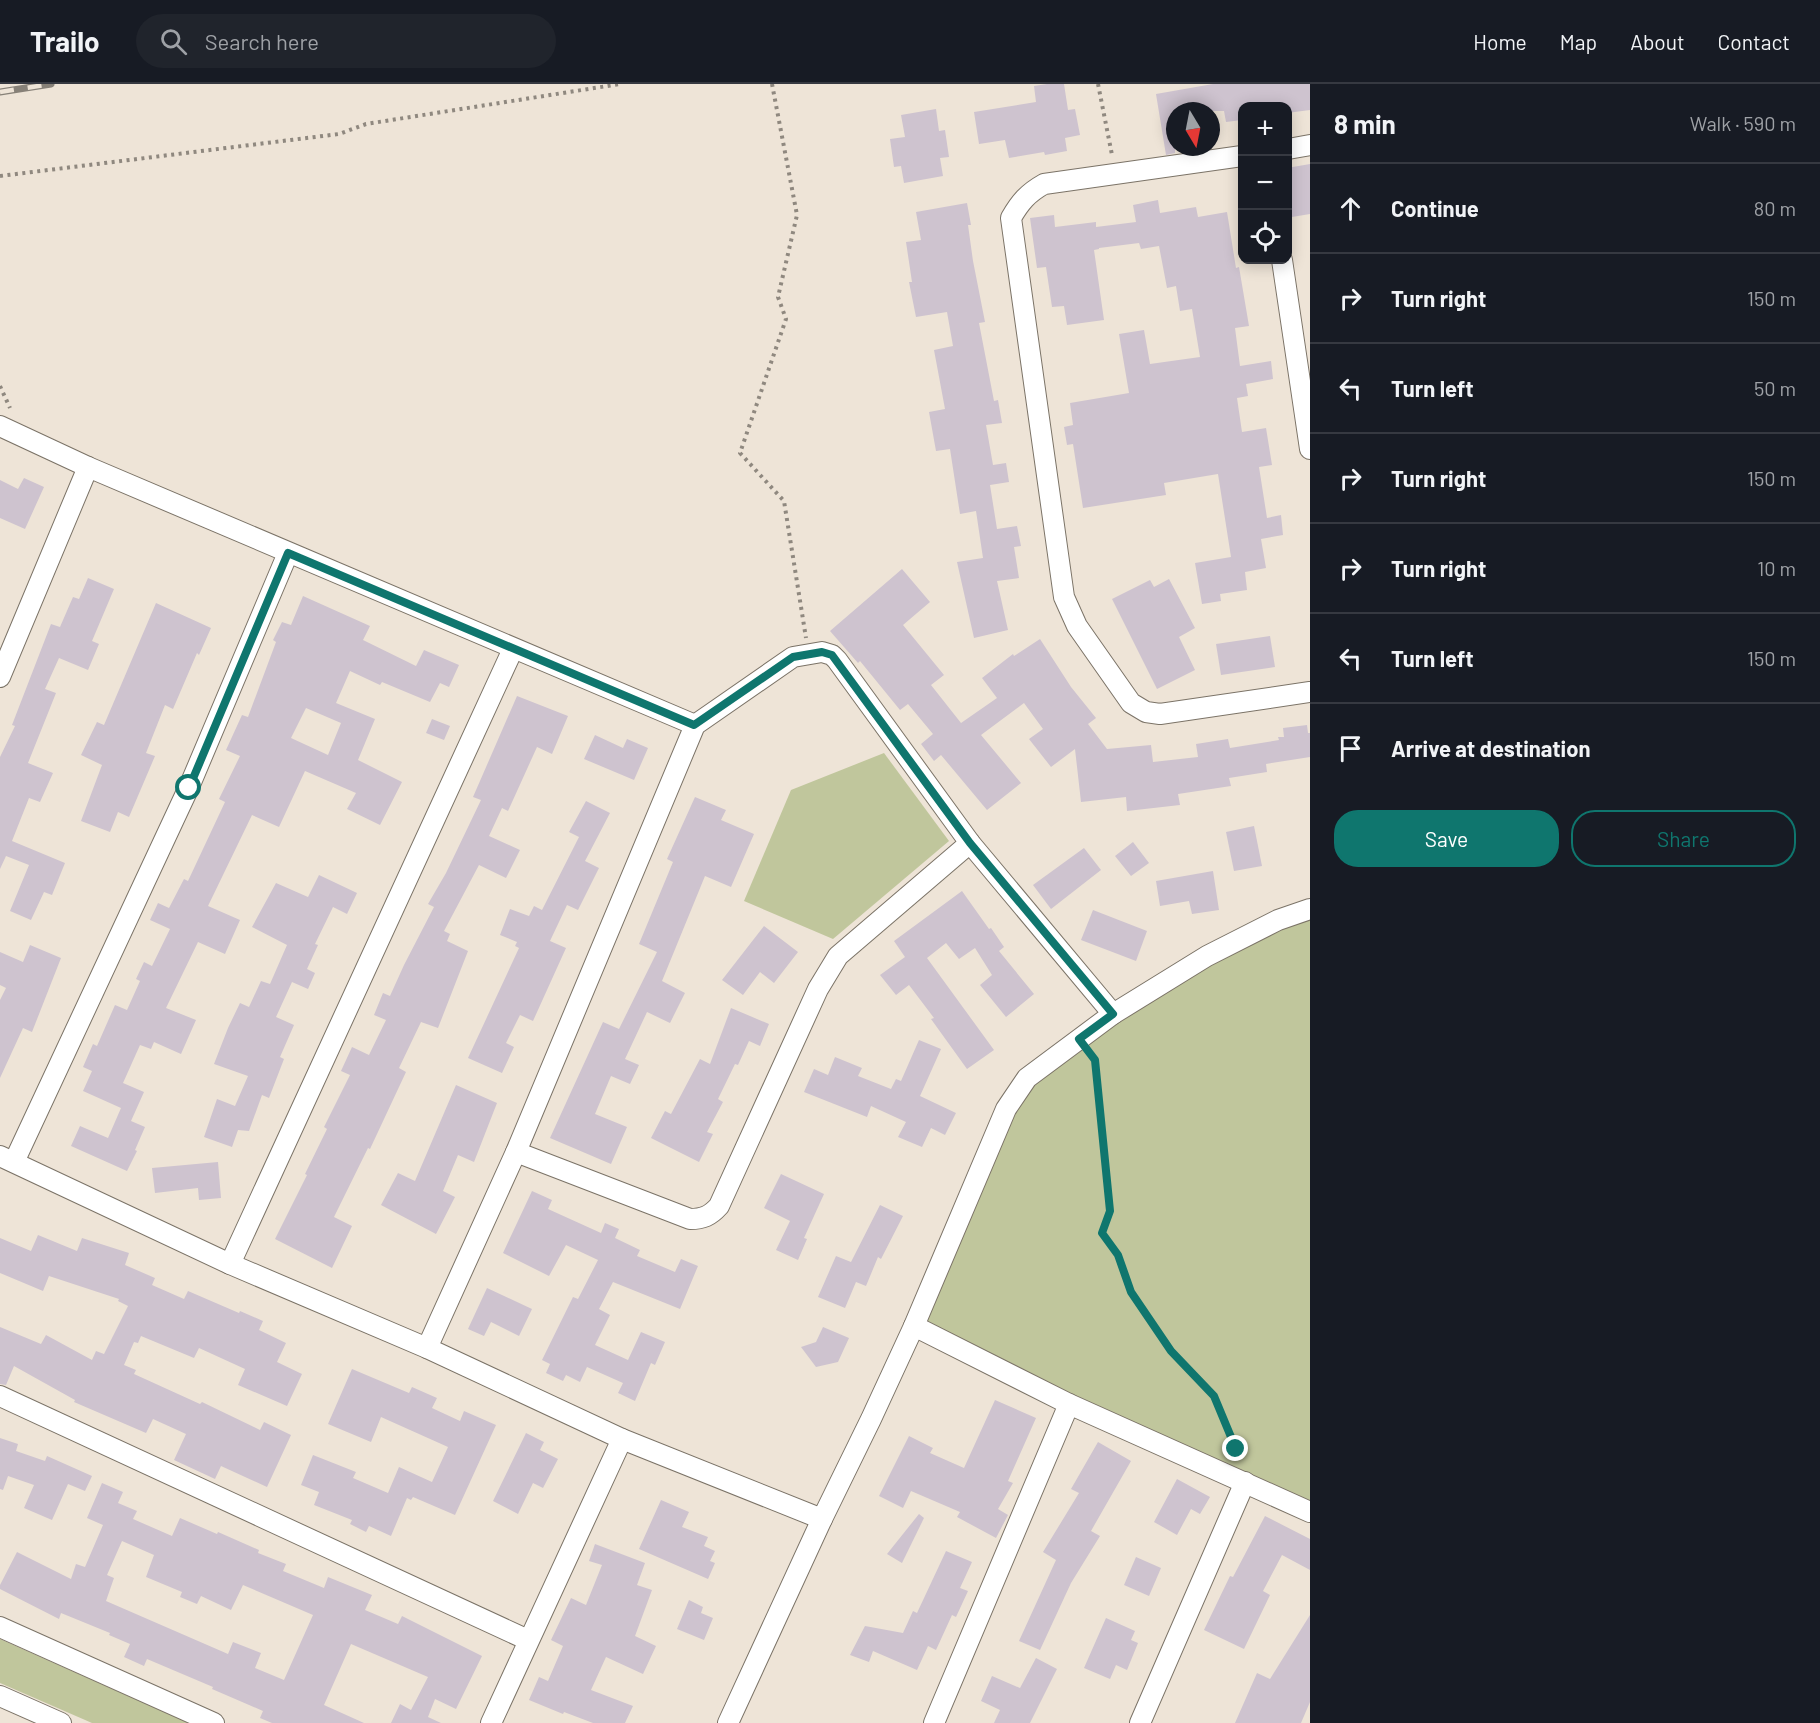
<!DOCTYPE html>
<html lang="en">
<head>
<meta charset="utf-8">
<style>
  body { margin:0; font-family:Barlow,sans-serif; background:#20242c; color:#f1f3f6 }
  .controls { position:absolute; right:18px; top:18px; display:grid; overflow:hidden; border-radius:12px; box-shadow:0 3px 15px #0003 }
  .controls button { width:54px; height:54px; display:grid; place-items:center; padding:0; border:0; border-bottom:2px solid #363941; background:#171b24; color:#f1f3f6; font:30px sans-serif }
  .compass { position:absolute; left:1166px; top:18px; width:54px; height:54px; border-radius:50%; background:#171b24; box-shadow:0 3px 15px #0003; rotate:170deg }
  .stop { position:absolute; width:18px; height:18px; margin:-14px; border:4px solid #0f766e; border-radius:50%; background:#fff }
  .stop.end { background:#0f766e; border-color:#fff; box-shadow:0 2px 6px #0008 }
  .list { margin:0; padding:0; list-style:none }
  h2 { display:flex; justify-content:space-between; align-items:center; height:78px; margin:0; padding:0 24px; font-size:26px }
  h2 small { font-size:20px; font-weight:400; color:#9ea1a6 }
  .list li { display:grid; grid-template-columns:39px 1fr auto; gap:18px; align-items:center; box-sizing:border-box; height:90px; padding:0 24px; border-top:2px solid #363941 }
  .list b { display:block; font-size:22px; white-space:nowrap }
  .list em { font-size:20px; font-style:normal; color:#9ea1a6 }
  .actions { display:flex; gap:12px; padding:18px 24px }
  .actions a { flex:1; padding:14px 0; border:2px solid #0f766e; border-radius:24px; text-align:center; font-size:21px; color:#0f766e }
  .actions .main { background:#0f766e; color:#fff }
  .icon { flex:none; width:33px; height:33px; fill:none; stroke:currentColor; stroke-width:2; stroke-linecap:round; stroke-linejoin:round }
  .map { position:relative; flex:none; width:1310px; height:1639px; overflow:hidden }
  header { display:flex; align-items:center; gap:36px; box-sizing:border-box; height:84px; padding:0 30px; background:#171b24; border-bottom:2px solid #363941 }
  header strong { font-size:28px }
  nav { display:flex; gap:33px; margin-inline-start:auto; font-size:21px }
  .search { width:420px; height:54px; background:#20242c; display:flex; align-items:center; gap:15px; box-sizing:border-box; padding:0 21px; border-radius:33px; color:#9ea1a6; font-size:22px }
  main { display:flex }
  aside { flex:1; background:#171b24 }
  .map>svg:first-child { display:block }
</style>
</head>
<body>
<header>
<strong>Trailo</strong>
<div class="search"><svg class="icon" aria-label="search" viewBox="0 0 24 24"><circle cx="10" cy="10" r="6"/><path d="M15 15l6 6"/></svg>Search here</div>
<nav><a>Home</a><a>Map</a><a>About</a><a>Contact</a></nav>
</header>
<main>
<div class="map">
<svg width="1310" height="1639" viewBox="0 0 1310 1639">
  <rect width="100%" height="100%" fill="#eee4d7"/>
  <g fill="#c0c69c">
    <polygon points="884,669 949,757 833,855 744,817 791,706"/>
    <polygon points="1310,829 1310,1417 919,1241 1009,1026 1031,998 1116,933 1211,875"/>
    <polygon points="0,1555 189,1639 92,1639 0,1599"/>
  </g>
  <g fill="#cec3cf" fill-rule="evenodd">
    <polygon points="1047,0 1064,0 1068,26 1075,25 1080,51 1065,54 1067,67 1045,71 1044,68 1009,74 1005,56 979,60 974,28 1036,18 1034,2"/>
    <polygon points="1213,0 1310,0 1310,26 1287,29 1287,22 1242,22 1242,36 1226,38 1224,27 1175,27 1175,69 1166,71 1156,10"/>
    <polygon points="936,25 939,47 945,46 949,73 940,74 943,92 904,99 901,82 894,83 890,55 905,53 901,31"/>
    <polygon points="1310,80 1310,130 1292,133 1287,84"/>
    <polygon points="1158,116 1160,129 1196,123 1198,133 1227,128 1236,184 1239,183 1249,242 1235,244 1240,282 1271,277 1273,295 1246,300 1248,312 1237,314 1242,348 1266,344 1272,381 1259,383 1267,434 1281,431 1283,451 1261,455 1266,484 1245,488 1247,506 1220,510 1221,517 1202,520 1195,479 1231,473 1218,390 1164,399 1166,411 1083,424 1073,360 1067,361 1064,343 1073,341 1070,319 1129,309 1119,250 1144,246 1150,280 1200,273 1192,225 1180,227 1176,202 1167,204 1159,162 1141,165 1139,159 1099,164 1099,165 1094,166 1104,236 1067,241 1064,222 1052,223 1046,183 1037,184 1030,134 1054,131 1055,143 1096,138 1096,143 1136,138 1133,121"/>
    <polygon points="967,119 971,141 968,141 973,177 985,238 979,239 994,317 998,316 1002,339 986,341 993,381 1006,379 1009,398 990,401 997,445 1017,442 1021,462 1014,463 1019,494 997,497 1008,546 974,554 957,478 983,474 976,427 960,430 950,365 936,367 929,328 945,325 934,266 953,262 947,228 916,233 909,198 912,198 906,158 921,156 916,128"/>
    <polygon points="24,394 44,403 25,445 0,434 0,396 18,405"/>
    <polygon points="902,485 930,518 903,541 944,591 931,601 961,639 997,614 982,594 1013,570 1014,572 1040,555 1071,603 1096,634 1088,640 1107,665 1151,661 1153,678 1198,673 1196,660 1228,655 1230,664 1279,656 1278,653 1284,653 1283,644 1307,641 1308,649 1310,649 1310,673 1266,680 1267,688 1229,694 1231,702 1178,710 1180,721 1127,727 1126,713 1081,718 1075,665 1051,683 1029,655 1043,645 1024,619 981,651 1021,699 987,726 941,671 934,677 921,660 933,650 908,620 900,626 860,577 858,579 830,547"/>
    <polygon points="88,494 114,505 92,557 99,560 88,586 59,574 45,605 56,609 28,679 53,689 40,718 29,714 12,757 65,779 52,811 44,808 31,836 10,827 29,781 6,772 0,785 0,673 15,642 12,641 51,540 60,543 73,513 79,515"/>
    <polygon points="1169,495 1195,544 1179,553 1195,586 1157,605 1112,515 1150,496 1154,503"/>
    <path d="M303,512L370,542L363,556L416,582L424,566L459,581L449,603L440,599L430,618L382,598L380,601L350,587L336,619L375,635L358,676L402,698L380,741L347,725L356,709L305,687L279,743L252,731L208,822L240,836L225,870L198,858L166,924L196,936L181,970L154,958L151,965L140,961L123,999L144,1008L131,1037L145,1043L135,1066L137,1067L127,1087L71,1062L80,1042L108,1054L121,1024L83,1007L92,987L83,983L93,960L97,962L115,921L127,926L140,897L136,895L144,878L152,882L170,845L150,836L158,819L169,824L184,795L188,797L225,718L219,715L240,672L226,666L242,631L248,633L276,558L273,556L282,538L291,541ZM306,624L341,639L328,671L291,654Z"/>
    <polygon points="156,519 211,544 199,571 197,569 173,625 165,621 146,669 155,672 129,733 118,728 110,748 81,737 102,681 81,671 97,638 104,641"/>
    <polygon points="1270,552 1275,583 1221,591 1216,560"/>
    <polygon points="517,612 568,632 552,670 537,663 508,727 502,724 489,752 520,766 506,794 479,781 444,847 450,850 447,857 468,867 438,944 421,938 399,984 406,988 370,1065 368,1064 334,1133 352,1142 332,1184 275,1155 307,1091 305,1090 327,1045 324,1043 350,991 341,987 352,963 369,971 386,936 374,931 383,909 390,912 404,881 434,823 428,820 446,789 481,716 473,713"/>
    <polygon points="432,635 450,642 444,656 426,649"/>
    <polygon points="595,651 623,664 627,655 648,664 634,696 584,675"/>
    <polygon points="695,713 726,726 721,736 754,750 731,803 705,792 662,897 685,909 670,939 647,928 625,975 639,981 630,1000 611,992 595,1030 627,1043 611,1080 550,1054 603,938 619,945 657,868 639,860 673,778 667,775"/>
    <polygon points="586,717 610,729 585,777 599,784 578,826 567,821 550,857 566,864 533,937 520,931 506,959 514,963 502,989 468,974 519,864 515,862 517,858 500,851 510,825 529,832 534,822 542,826 579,753 569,748"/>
    <polygon points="1254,742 1262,782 1234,787 1226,748"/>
    <polygon points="1133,758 1149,779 1131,792 1115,772"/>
    <polygon points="1084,764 1101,786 1051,825 1033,801"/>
    <polygon points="1213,787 1219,826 1192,830 1189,817 1160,822 1156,797"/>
    <polygon points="319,791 357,809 347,830 333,823 315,860 318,861 307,885 315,889 308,905 292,898 276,933 294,941 280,973 284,975 269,1014 262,1011 249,1047 238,1046 232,1063 204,1053 217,1015 235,1022 248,992 214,980 228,944 240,919 249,923 261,897 270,900 287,861 252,843 276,799 308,813"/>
    <polygon points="962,807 989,845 991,844 1004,863 999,867 1034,910 1006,933 980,901 992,891 975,864 959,875 946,859 927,874 994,966 967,985 931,935 934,934 909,901 896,911 880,891 905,873 894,857"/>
    <polygon points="1093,826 1147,847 1136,877 1081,856"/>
    <polygon points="764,842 798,868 774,899 760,888 743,911 722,896"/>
    <polygon points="30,861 61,874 32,948 23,944 0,994 0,916 6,904 0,901 0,868 23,878"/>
    <polygon points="731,924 769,940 760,962 749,957 738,981 735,980 718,1015 723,1018 707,1048 713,1050 699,1078 651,1054 665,1027 671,1030 700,975 710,980"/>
    <polygon points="919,956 941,965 920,1012 956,1029 945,1051 931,1044 922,1063 898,1053 906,1038 871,1022 867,1033 804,1008 814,985 828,991 835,973 862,984 858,992 891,1005 896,995 901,997"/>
    <polygon points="456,1001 497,1019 474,1078 458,1071 443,1107 455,1113 436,1150 381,1121 398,1089 415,1097"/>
    <polygon points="218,1078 221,1114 199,1116 198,1104 155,1109 152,1084"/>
    <polygon points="781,1090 824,1110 804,1154 807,1155 798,1176 776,1166 790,1137 764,1124"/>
    <polygon points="532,1107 552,1116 548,1125 601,1149 605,1139 619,1145 615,1154 640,1166 637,1172 675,1188 681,1175 698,1182 680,1225 613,1198 599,1225 610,1231 595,1261 628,1276 641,1248 665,1258 655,1281 651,1279 635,1317 618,1309 623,1299 587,1283 580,1298 566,1291 563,1297 546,1289 550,1280 542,1276 573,1213 578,1215 598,1176 566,1161 549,1192 503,1169"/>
    <polygon points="880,1121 903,1132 881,1175 878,1173 866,1202 856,1198 845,1224 818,1213 836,1172 851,1178"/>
    <polygon points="38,1151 77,1167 82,1154 129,1169 125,1181 155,1194 152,1201 184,1215 188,1207 239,1229 240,1227 263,1237 259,1246 286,1259 277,1278 302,1290 287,1322 238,1301 245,1285 199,1264 194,1274 141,1252 138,1259 134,1258 124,1281 136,1286 134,1290 200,1320 202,1318 260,1346 264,1338 291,1351 267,1403 221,1382 215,1395 174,1376 186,1350 153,1335 146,1349 74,1318 75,1316 14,1282 6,1301 0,1300 0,1243 41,1260 46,1251 92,1276 96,1267 104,1270 128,1222 118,1217 119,1215 49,1192 43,1207 0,1189 0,1154 31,1167"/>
    <polygon points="487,1204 532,1225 519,1252 491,1238 484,1252 468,1245"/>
    <polygon points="823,1243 849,1254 838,1278 816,1283 801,1263 816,1258"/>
    <polygon points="352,1285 409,1309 412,1303 437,1314 432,1324 460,1337 464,1327 496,1341 455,1431 413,1413 411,1416 407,1414 391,1452 369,1442 366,1448 350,1440 352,1436 314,1421 319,1408 301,1401 313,1371 356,1388 353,1394 388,1409 399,1383 432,1398 448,1363 381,1333 371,1358 328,1340"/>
    <polygon points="995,1316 1036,1334 1008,1397 1013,1399 998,1425 1008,1431 996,1454 957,1433 960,1428 911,1407 903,1424 879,1412 909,1352 933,1364 930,1369 964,1384"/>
    <polygon points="526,1349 544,1358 540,1366 558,1375 543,1404 533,1399 518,1430 493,1417"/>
    <polygon points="0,1354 18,1360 16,1367 45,1377 47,1372 92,1392 85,1407 68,1400 52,1436 24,1424 34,1401 8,1392 3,1406 0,1405"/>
    <polygon points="1098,1358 1131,1377 1091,1447 1100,1452 1071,1499 1040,1566 1019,1557 1056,1476 1043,1468 1079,1409 1071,1405"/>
    <polygon points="1177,1395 1210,1413 1200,1430 1191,1425 1177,1451 1154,1438"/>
    <path d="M102,1399L123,1408L118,1419L137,1427L133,1435L172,1452L180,1434L217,1450L218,1448L259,1466L258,1469L286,1480L283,1487L324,1504L328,1493L372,1511L365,1526L398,1540L402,1532L482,1572L456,1625L435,1615L428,1633L441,1639H391L400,1620L411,1626L428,1593L351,1560L324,1621L364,1639H272L260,1634L263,1627L212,1605L213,1603L147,1575L144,1582L124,1573L130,1560L109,1551L110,1549L61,1529L59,1535L0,1505V1501L17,1468L71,1495L76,1480L85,1483L103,1441L87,1434ZM122,1457L154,1471L146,1493L182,1508L180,1513L197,1520L201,1512L231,1526L243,1501L313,1531L284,1596L255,1584L261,1569L233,1558L228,1570L106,1517L114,1494L107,1491Z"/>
    <polygon points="661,1416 689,1428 682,1443 708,1453 704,1462 715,1467 710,1477 715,1479 708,1495 639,1465"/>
    <polygon points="919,1430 924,1434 902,1479 887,1470"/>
    <polygon points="1265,1432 1310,1455 1310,1486 1282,1471 1263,1507 1270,1511 1244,1565 1204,1546 1230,1492 1233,1493"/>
    <polygon points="595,1460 645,1479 637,1501 652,1506 635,1552 656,1562 643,1590 606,1573 591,1606 633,1622 625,1639 593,1639 564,1628 563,1630 529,1616 539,1593 548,1597 563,1562 551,1556 571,1514 586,1521 602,1481 589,1477"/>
    <polygon points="946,1467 972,1478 960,1504 968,1507 956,1533 952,1531 936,1566 928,1562 917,1586 873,1567 869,1578 850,1571 865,1542 903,1549 913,1527 917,1529"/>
    <polygon points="1136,1473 1161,1484 1149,1512 1124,1501"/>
    <polygon points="689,1516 703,1523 701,1529 713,1534 704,1556 677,1545"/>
    <polygon points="1310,1531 1310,1618 1301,1639 1235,1639 1257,1589 1270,1595"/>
    <polygon points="1106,1534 1135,1547 1131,1556 1138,1559 1127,1586 1116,1581 1110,1595 1084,1584"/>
    <polygon points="1036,1574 1057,1585 1030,1639 994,1639 1000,1626 981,1617 992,1592 1020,1604"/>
  </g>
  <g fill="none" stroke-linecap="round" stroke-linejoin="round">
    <g stroke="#7b7367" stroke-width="22">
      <g id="street">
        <polyline points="1288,65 1310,61"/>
        <path d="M1242,72L1044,100C1028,109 1020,118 1011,134L1064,513L1077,542L1131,619L1146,628L1160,630L1310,608"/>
        <polyline points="1282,176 1310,365"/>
        <polyline points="0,342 88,383 695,641"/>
        <polyline points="0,593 88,383"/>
        <path d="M516,1068L690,1135C703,1135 710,1132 719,1122L818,905L838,872L970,759"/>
        <polyline points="0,1072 230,1180 427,1264 622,1355 822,1435"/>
        <polyline points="14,1078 189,703 288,469"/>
        <polyline points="230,1180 513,565"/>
        <polyline points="914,1242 1069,1320 1310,1428"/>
        <polyline points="427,1264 516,1068 695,641 793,573 822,568 832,571 837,576 970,759 1113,930"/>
        <polyline points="0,1312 528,1556"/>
        <polyline points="0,1543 214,1639"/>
        <polyline points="0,1612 61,1639"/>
        <polyline points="491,1639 622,1355"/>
        <polyline points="728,1639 822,1435 871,1335 914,1242 1006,1025 1027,994 1113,930 1207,872 1278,836 1310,825"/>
        <polyline points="934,1639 1069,1320"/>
        <polyline points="1140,1639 1245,1398"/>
      </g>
    </g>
    <g stroke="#8f887f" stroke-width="4" stroke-dasharray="3 4.5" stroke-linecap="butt">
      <polyline points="772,0 797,131 778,213 786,235 740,369 784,417 806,554"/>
      <polyline points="1098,0 1112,71"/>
      <polyline points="0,92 339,50 366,40 620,0"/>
      <polyline points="0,302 10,324"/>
      <polyline points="1090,969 1095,976 1110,1127 1102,1149 1118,1171 1131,1208 1171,1267 1214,1312 1236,1365 1235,1375"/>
    </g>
    <use href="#street" stroke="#fff" stroke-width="20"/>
    <g stroke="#878178" stroke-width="7">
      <polyline id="rail" points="0,8 51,0"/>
    </g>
    <use href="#rail" stroke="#eee4d7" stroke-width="4.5" stroke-dasharray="14" stroke-linecap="butt"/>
  </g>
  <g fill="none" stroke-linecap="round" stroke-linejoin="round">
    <polyline stroke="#0f766e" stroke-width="8" points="189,704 288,469 694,641 793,573 822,568 832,571 970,759 1113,930 1079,955 1095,976 1110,1127 1102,1149 1118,1171 1131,1208 1171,1267 1214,1312 1236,1365"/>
  </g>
</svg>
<div class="controls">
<button>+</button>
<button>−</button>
<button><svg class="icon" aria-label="locate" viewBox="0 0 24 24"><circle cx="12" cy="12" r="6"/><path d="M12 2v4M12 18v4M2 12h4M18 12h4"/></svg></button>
</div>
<svg class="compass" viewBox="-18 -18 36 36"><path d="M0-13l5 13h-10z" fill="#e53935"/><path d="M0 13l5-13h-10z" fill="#9ea1a6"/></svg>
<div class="stop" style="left:189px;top:704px"></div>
<div class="stop end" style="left:1236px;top:1365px"></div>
</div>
<aside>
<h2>8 min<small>Walk · 590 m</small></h2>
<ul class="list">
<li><svg class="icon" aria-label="ahead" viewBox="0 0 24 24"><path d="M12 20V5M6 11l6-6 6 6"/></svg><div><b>Continue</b></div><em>80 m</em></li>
<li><svg class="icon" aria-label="right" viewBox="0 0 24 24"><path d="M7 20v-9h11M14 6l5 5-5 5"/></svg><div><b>Turn right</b></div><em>150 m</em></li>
<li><svg class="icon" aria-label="left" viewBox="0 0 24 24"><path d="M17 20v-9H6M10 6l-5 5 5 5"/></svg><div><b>Turn left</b></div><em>50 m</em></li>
<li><svg class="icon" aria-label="right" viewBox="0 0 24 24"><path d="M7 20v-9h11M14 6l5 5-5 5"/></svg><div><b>Turn right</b></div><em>150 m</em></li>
<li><svg class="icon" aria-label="right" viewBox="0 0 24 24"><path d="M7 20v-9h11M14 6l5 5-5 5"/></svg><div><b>Turn right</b></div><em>10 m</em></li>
<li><svg class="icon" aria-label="left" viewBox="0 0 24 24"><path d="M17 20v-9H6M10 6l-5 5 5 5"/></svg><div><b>Turn left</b></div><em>150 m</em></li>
<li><svg class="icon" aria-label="arrive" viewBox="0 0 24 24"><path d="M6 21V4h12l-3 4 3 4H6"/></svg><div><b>Arrive at destination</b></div></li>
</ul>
<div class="actions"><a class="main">Save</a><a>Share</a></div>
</aside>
</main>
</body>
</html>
